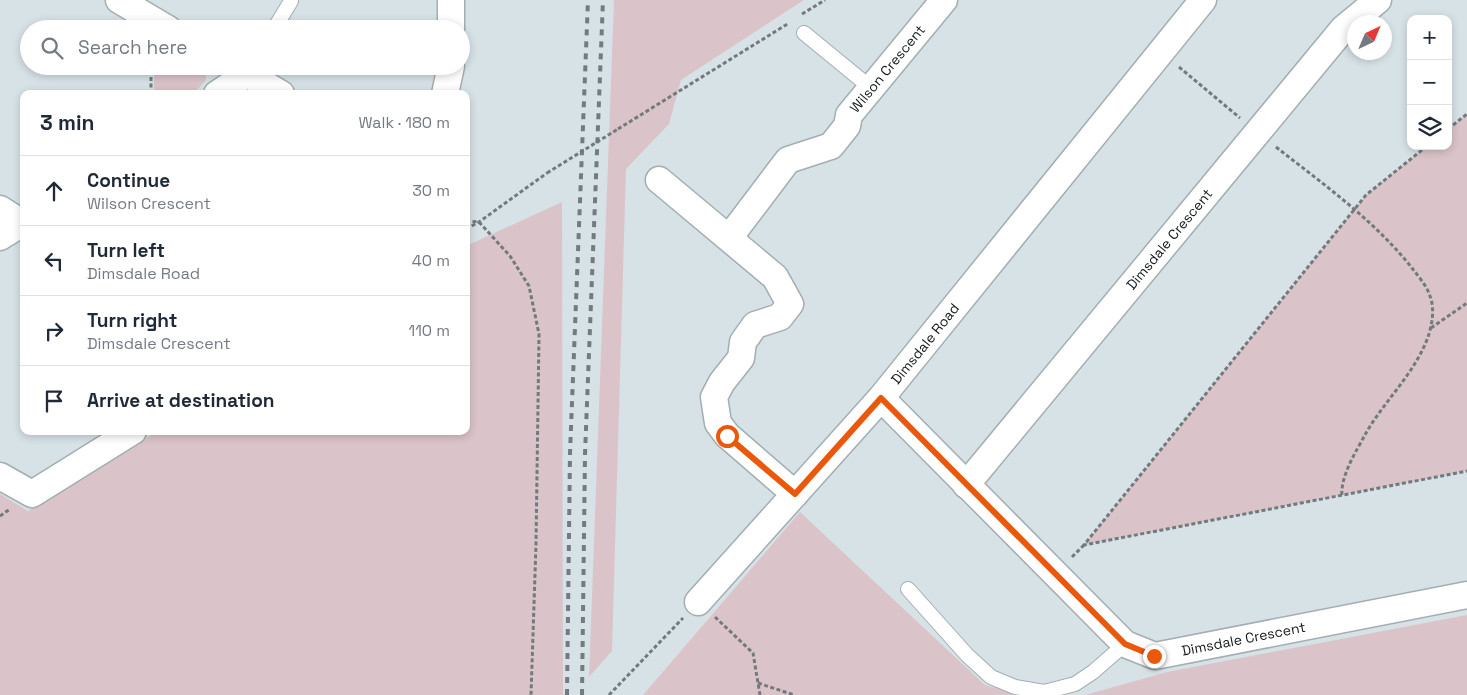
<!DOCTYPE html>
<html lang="en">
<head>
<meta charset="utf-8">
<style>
  body { margin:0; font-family:"Space Grotesk",sans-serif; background:#f6f6f7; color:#1f2937 }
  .controls { position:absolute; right:15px; top:15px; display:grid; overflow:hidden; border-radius:10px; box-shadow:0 2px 8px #0003 }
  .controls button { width:45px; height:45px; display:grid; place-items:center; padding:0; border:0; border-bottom:1px solid #e0e1e3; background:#fff; color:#1f2937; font:25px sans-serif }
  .compass { position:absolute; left:1347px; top:15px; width:45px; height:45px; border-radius:50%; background:#fff; box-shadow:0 2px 8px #0003; rotate:44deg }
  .stop { position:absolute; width:15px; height:15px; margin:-11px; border:4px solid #ea580c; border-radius:50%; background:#fff }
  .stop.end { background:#ea580c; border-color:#fff; box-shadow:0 1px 5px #0008 }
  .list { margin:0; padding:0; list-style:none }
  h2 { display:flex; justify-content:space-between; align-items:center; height:65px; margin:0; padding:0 20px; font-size:21px }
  h2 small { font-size:16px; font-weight:400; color:#747a83 }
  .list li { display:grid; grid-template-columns:32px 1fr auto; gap:15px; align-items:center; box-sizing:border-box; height:70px; padding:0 20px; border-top:1px solid #e0e1e3 }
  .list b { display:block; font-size:19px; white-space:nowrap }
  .list p { margin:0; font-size:16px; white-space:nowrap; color:#747a83 }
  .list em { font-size:16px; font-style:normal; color:#747a83 }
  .icon { flex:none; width:28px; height:28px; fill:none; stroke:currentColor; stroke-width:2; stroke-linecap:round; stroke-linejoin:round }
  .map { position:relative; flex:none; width:1467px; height:695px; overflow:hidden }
  .search { position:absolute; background:#fff; box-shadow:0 2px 8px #0003; left:20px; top:20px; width:450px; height:55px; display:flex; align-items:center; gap:12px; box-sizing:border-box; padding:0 18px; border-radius:28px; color:#747a83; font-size:19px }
  .panel { position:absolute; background:#fff; box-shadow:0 2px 8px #0003; left:20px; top:90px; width:450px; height:345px; border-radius:10px }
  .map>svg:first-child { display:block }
</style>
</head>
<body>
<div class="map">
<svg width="1467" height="695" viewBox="0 0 1467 695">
  <rect width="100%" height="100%" fill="#d7e2e7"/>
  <g fill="#dbc4c9">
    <polygon points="614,0 804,0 681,80 669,124 626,169 612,651 589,677"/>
    <polygon points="154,66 193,66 206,74 206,80 193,94 154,94"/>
    <polygon points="1467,114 1467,471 1084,545 1366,195 1427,146 1448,146 1448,129"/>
    <polygon points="562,202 563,695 0,695 0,494 28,511 158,431 466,431 466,246"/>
    <polygon points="800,512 985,685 1019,695 643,695"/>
    <polygon points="1467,615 1467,695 1085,695 1167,672"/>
  </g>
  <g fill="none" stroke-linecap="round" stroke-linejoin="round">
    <g stroke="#a3adb2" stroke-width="16">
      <g id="service">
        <polyline points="274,29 291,1"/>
        <polyline points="804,33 871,88"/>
        <polyline points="908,589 967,655 991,677 1015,687 1044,692 1075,684 1093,672 1125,644"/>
      </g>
    </g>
    <g stroke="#a3adb2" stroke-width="29">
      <g id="minor">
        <polyline points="119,0 168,29"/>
        <polyline points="451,29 451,0"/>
        <polyline points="234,66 281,94"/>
        <polyline points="217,94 247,74"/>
        <polyline points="445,94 451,66"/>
        <polyline points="659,180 775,277 790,304 780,317 755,325 743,342 741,358 722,382 714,397 718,423 727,435 795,494"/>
        <polyline points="0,209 22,223"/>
        <polyline points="0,237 24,222"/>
        <path id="s1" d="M729,238L788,160L831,146L847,126L849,115L944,0"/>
        <path id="s2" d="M881,398L1125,644L1155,656L1467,595"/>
        <polyline points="0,476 32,494 133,431"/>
        <path id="s3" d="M966,485L1343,29L1378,0"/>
        <path id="s4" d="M698,602L881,398L1203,0"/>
      </g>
    </g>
    <g stroke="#727a7d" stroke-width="3" stroke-dasharray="4 2.5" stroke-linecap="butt">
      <polyline points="802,14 825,0"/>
      <polyline points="1179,67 1240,118"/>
      <polyline points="151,94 151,66"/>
      <polyline points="618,129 789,23"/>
      <polyline points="1448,129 1467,114"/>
      <polyline points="1427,146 1366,195 1084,545 1467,471"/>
      <path d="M1276,147C1323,184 1374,220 1412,268C1418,276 1427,286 1430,296C1435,309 1432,325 1428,337C1415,373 1385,400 1366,433C1357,450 1340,476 1342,496"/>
      <polyline points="466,221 479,222 510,256 529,286 539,334 536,544 531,695"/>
      <polyline points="466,229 479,222 547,173"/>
      <polyline points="1431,328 1467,303"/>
      <polyline points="0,516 10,509"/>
      <polyline points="1072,557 1084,545"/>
      <polyline points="715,617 753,653 760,695"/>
      <polyline points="758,683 794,695"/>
      <polyline points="609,695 683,618"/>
    </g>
    <use href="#service" stroke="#fff" stroke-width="14"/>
    <use href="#minor" stroke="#fff" stroke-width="26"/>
    <g stroke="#737b7e" stroke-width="4" stroke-dasharray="6 6" stroke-linecap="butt">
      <polyline points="567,695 570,453 588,0"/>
      <polyline points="582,695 585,454 603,0"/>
    </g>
    <polyline stroke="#727a7d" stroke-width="3" stroke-dasharray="4 2.5" stroke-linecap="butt" points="547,173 618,129"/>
  </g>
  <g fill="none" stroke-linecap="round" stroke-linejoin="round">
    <polyline stroke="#ea580c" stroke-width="6" points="727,436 795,494 881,398 1125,644 1154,656"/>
  </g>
  <g text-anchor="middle" stroke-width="5" stroke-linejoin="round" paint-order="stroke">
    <g font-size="14" fill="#14181a" stroke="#fff">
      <text dy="5" stroke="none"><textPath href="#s1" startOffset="240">Wilson Crescent</textPath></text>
      <text dy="5" stroke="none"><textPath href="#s3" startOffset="319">Dimsdale Crescent</textPath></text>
      <text dy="5" stroke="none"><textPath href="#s4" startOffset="344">Dimsdale Road</textPath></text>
      <text dy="5" stroke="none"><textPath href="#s2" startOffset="469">Dimsdale Crescent</textPath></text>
    </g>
  </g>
</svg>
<div class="controls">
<button>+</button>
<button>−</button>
<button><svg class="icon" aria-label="layers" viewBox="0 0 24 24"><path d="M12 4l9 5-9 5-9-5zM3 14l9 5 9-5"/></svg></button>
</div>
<svg class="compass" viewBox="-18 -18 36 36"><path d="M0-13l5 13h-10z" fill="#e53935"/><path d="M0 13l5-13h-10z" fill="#747a83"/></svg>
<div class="stop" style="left:727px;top:436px"></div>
<div class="stop end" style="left:1154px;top:656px"></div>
<div class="search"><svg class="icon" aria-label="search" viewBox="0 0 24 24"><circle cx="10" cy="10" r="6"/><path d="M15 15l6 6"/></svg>Search here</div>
<section class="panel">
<h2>3 min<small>Walk · 180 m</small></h2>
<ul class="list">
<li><svg class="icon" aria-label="ahead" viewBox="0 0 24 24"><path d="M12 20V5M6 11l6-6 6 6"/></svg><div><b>Continue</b><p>Wilson Crescent</p></div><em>30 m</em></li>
<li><svg class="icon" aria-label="left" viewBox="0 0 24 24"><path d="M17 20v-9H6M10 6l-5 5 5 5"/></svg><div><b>Turn left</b><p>Dimsdale Road</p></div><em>40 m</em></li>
<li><svg class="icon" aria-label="right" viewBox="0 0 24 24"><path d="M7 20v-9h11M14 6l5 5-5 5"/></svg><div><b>Turn right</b><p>Dimsdale Crescent</p></div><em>110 m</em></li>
<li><svg class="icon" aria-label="arrive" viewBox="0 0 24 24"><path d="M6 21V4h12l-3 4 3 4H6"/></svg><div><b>Arrive at destination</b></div></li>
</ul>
</section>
</div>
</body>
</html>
